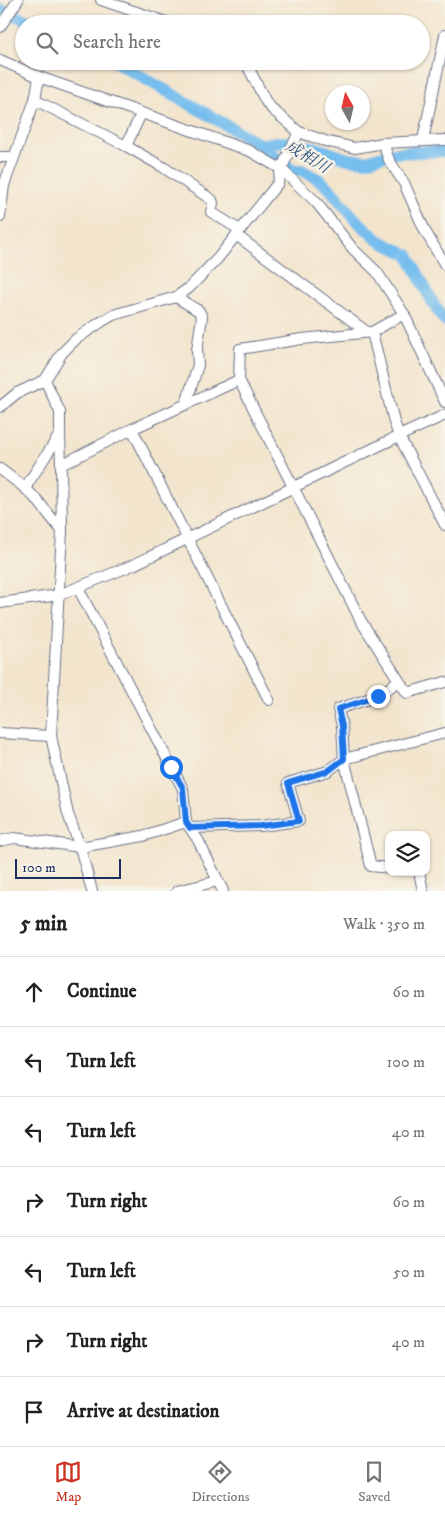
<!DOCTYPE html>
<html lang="en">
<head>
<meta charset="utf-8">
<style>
  body { margin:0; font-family:"IM FELL DW Pica","Noto Serif JP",serif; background:#f6f6f6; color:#222 }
  .controls { position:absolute; right:15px; bottom:15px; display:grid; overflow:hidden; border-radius:10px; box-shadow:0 1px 4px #0004 }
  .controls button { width:45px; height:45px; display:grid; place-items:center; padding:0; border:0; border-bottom:1px solid #e0e0e0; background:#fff; color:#222; font:25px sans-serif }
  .compass { position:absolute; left:325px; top:85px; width:45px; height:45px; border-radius:50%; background:#fff; box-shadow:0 1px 4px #0004; rotate:352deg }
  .scale { position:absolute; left:15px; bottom:12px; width:106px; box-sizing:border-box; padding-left:5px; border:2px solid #1b2f5e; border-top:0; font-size:14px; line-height:18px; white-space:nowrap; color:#1b2f5e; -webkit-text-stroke:4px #f7f3e8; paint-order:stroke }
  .stop { position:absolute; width:15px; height:15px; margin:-11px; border:4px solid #1a73e8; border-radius:50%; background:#fff }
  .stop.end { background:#1a73e8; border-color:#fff; box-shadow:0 1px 5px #0008 }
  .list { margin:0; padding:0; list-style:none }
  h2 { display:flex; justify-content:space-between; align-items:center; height:65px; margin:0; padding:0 20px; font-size:21px }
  h2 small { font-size:16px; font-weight:400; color:#767676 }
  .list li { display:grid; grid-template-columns:32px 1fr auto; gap:15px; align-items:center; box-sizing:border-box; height:70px; padding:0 20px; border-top:1px solid #e0e0e0 }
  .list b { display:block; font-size:19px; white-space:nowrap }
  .list em { font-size:16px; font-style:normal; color:#767676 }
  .icon { flex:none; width:28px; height:28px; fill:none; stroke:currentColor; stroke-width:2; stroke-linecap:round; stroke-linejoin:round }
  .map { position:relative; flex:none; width:445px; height:891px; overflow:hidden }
  .search { position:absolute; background:#fff; box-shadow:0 1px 4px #0004; left:15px; right:15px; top:15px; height:55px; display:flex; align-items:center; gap:12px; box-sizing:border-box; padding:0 18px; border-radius:28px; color:#767676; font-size:19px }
  .sheet { height:555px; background:#fff }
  nav { display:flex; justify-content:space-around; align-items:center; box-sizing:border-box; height:70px; border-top:1px solid #e0e0e0; background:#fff; font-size:14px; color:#767676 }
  nav a { display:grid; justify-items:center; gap:2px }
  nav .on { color:#c8321e }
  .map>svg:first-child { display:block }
</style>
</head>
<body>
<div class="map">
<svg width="445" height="891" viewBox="0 0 445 891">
  <rect width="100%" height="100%" fill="#f7f3e8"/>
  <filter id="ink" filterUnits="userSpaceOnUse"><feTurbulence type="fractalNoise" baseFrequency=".02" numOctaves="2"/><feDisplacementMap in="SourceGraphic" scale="10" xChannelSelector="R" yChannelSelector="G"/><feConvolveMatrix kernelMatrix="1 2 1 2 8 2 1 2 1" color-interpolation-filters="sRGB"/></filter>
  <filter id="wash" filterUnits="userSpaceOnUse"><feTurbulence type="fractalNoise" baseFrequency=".0096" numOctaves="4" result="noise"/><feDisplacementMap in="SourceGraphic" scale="20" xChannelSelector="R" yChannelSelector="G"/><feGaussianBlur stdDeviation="1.12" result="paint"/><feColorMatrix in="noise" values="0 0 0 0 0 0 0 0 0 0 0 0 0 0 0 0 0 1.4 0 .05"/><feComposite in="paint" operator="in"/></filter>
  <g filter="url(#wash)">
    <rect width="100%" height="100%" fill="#f3e5cd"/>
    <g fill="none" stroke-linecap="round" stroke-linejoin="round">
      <g stroke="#76beee" stroke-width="12">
        <polyline points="0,9 35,24"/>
        <polyline points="114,61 261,145 293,170 301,170 318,179 329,188 355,219 378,240 408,255 434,305 445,321"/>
        <polyline points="261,145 276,142 297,143 319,149 348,159 366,161 393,153 445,151"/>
      </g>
    </g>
  </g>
  <g filter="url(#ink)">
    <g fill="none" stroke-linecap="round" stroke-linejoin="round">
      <g stroke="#676f85" stroke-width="12">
        <g id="minor">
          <polyline points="101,0 172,24"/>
          <polyline points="0,27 18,0"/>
          <polyline points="0,60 39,77 250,151 281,169 316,202 353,249 377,272 404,314 445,402"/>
          <polyline points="245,61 266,102 273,110 299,132 325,141 355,148 383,143 445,140"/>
          <polyline points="35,100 126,146 163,167 212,200 213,203 211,212 240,230"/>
          <polyline points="423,140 445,35"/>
          <polyline points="383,143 389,160 404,183 425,231 445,265"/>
          <polyline points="126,146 141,114"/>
          <polyline points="0,157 14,157"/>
          <polyline points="0,217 4,185 35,100 39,77"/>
          <polyline points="236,235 367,332"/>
          <polyline points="176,297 199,311 202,317 197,350 198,365 186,404"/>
          <polyline points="372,332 394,422 399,436 445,525"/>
          <polyline points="239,380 240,349 302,339 372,332 404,314"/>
          <polyline points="0,407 17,393 45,380 62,353 76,339 101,322 113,315 176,297 189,288 218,258 278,183 281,169 299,132"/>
          <polyline points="132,429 269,700"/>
          <polyline points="60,434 61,465"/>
          <polyline points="0,469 25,488 38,501 62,531"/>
          <polyline points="25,488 60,434 60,412 45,380"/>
          <polyline points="0,603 59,595 133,565 399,436 445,415"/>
          <polyline points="0,733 51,736"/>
          <polyline points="188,825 198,840 223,891"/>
          <path d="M190,828L261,826L299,821L288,783L328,771L344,759L342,726L338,709C360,701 382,698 398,680"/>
          <polyline points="0,841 14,838 80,847 143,836 186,822 183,789 78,588"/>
          <polyline points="389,868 371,866 344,759 445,733"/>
          <polyline points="419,872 423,891"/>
          <polyline points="92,891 80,847 68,814 51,736 62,531 61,465 132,429 239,380 361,621 407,693 445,682"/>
          <polyline points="177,891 218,881"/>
        </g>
      </g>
      <use href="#minor" stroke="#fff" stroke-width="10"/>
    </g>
  </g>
  <g fill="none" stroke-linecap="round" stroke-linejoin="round" filter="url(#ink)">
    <polyline stroke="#1a73e8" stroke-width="6" points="171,767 183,788 186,822 190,828 261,826 299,821 288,783 328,771 344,759 342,726 338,709 378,696"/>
  </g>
  <g text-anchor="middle" stroke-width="5" stroke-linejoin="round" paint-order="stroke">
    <g font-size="16" font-style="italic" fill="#325382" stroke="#f7f3e8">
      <text transform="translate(308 156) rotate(31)" y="6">成相川</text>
    </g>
  </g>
</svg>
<div class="controls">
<button><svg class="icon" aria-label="layers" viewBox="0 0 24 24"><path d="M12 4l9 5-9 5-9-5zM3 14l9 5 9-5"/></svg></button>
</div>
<svg class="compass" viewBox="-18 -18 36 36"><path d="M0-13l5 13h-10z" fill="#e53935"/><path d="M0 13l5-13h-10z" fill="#767676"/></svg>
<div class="scale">100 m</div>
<div class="stop" style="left:171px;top:767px"></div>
<div class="stop end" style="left:378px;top:696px"></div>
<div class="search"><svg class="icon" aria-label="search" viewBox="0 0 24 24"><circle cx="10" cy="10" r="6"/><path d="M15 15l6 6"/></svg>Search here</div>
</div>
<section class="sheet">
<h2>5 min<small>Walk · 350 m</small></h2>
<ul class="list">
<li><svg class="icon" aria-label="ahead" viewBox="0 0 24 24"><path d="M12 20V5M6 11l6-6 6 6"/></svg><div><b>Continue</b></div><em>60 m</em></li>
<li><svg class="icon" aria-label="left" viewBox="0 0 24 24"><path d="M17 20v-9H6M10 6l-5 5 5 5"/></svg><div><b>Turn left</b></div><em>100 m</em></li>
<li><svg class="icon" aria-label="left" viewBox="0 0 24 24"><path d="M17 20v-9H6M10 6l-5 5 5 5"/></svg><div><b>Turn left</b></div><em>40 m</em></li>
<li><svg class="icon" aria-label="right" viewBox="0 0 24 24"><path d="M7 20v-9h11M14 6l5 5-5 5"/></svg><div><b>Turn right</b></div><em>60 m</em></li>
<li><svg class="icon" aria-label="left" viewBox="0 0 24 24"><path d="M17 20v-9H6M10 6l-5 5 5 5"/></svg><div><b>Turn left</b></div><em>50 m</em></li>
<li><svg class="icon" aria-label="right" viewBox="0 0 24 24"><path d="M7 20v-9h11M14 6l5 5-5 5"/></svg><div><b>Turn right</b></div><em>40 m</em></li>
<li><svg class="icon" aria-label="arrive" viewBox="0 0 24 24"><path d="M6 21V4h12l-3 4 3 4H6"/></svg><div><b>Arrive at destination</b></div></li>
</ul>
</section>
<nav>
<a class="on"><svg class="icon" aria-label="map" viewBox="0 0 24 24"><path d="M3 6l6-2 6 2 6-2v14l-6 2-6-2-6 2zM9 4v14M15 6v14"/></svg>Map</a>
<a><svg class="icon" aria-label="directions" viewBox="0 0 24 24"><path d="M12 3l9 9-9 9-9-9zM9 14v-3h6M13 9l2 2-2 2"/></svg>Directions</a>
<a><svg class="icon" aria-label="saved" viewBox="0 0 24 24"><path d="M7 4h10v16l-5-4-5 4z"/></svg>Saved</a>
</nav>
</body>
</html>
